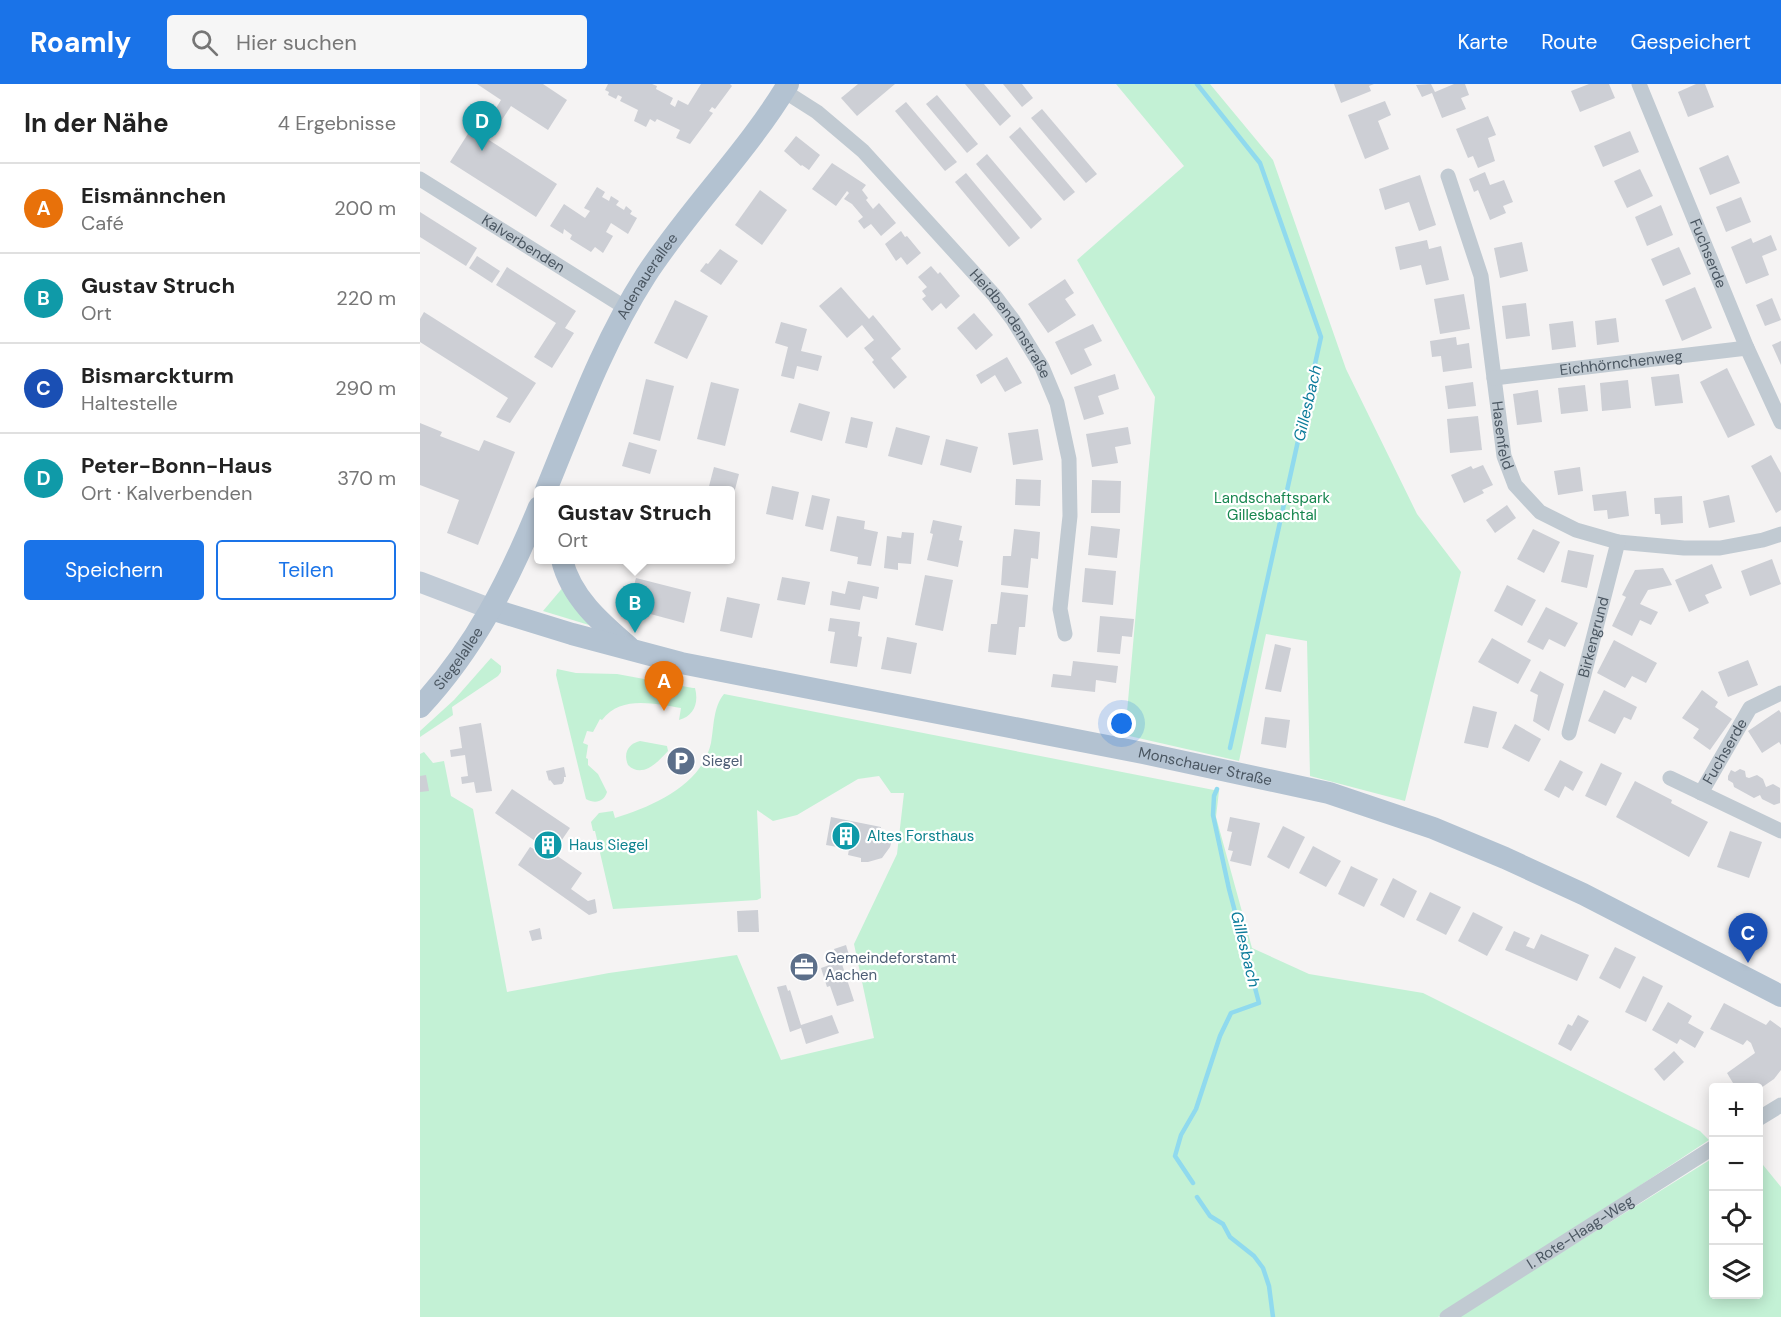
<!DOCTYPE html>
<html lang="de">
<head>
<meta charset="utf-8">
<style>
  body { margin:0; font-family:"DM Sans",sans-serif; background:#f6f6f6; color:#222 }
  .controls { position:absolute; right:18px; bottom:18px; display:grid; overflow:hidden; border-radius:6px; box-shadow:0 3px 15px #0003 }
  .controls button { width:54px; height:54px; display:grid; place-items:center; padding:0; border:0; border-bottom:2px solid #e0e0e0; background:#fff; color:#222; font:30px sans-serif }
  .you { position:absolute; left:702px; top:640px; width:21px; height:21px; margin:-15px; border:4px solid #fff; border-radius:50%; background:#1a73e8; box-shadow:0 0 0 9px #1a73e833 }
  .badge { display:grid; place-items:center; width:39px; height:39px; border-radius:50%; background:#1a73e8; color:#fff; font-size:20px; font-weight:700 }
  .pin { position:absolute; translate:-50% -50px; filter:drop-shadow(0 2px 3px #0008) }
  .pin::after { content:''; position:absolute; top:32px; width:21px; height:18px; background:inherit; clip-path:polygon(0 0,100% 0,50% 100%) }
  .popup { position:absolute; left:114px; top:402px; width:201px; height:78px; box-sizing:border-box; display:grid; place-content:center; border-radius:6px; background:#fff; filter:drop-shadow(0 2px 4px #0005); font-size:20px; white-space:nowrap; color:#767676 }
  .popup b { font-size:22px; color:#222 }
  .popup::after { content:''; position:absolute; left:50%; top:100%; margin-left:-12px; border:12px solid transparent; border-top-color:#fff }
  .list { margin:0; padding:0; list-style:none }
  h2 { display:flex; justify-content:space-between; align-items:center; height:78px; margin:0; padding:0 24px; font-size:26px }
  h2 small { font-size:20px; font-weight:400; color:#767676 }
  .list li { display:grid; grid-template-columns:39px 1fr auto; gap:18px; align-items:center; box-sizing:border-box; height:90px; padding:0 24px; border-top:2px solid #e0e0e0 }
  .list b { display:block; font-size:22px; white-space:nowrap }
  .list p { margin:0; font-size:20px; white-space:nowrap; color:#767676 }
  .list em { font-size:20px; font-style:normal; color:#767676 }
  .actions { display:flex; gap:12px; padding:18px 24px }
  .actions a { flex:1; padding:14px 0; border:2px solid #1a73e8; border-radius:6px; text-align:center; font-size:21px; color:#1a73e8 }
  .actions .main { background:#1a73e8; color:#fff }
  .icon { flex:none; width:33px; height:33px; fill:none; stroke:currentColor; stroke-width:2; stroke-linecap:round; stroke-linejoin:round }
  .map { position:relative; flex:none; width:1361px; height:1233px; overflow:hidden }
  header { display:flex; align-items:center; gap:36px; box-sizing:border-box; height:84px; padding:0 30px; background:#1a73e8; color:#fff }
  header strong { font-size:28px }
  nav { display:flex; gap:33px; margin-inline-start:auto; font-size:21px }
  .search { width:420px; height:54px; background:#f6f6f6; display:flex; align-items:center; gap:15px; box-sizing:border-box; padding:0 21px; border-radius:6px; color:#767676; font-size:22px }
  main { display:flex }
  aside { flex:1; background:#fff }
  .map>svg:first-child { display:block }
</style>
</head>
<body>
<header>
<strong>Roamly</strong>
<div class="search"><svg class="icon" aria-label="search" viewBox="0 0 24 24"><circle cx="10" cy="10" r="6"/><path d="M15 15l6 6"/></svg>Hier suchen</div>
<nav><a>Karte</a><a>Route</a><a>Gespeichert</a></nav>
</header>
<main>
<aside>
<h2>In der Nähe<small>4 Ergebnisse</small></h2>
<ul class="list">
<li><span class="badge" style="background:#e8710a">A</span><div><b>Eismännchen</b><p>Café</p></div><em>200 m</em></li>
<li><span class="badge" style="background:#0f9aa8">B</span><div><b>Gustav Struch</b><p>Ort</p></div><em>220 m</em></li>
<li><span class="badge" style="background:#1a4fb4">C</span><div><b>Bismarckturm</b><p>Haltestelle</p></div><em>290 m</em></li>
<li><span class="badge" style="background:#0f9aa8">D</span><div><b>Peter-Bonn-Haus</b><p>Ort · Kalverbenden</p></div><em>370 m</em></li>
</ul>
<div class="actions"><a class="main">Speichern</a><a>Teilen</a></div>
</aside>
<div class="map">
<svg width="1361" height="1233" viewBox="0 0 1361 1233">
  <rect width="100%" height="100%" fill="#f5f3f3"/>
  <g fill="#c3f1d5">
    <polygon points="696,0 790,0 853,76 926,285 997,430 1041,488 985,717 890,692 887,557 846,550 819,677 705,651 735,313 657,176 764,82"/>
    <polygon points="145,501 169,541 123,527"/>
    <polygon points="71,574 81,582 81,588 78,592 32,623 33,631 0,653 0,647 34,616"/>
    <path d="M137,585L156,589L197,590L273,604H275C279,619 274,632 259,636L261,624C234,620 201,611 182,636L180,635L173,648L167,647L163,659L168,661L166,674L168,675V681L178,690L187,708C184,718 175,720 166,715L136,591Z"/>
    <path d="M304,610L799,707L796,733L832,864L889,890L1003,909L1280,1047L1289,1056L1039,1221L1018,1233H0V670L4,668L13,679L24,677L31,712L53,725L87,908L189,889L317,871L361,976L454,954L434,860L477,770L484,709H471L459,692L438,695L377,731L353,737L337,726L341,814L337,816L193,825L175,747H173L171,738L179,729L193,727L195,734C233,722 281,702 291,659C294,643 293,623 304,610Z"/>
    <path d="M220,657L247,662L248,667C238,678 222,695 208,681C203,669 208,660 220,657Z"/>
    <polygon points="1293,1074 1294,1210 1338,1210 1339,1076 1361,1103 1361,1233 1038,1233"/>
  </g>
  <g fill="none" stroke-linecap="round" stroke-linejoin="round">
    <g stroke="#90daee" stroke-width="4.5">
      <polyline points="777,0 840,79 901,253 810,664"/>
      <polyline points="773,1099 755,1072 761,1051 776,1025 800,952 811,929 839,919 809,805 793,731 794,712 797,705"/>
      <polyline points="777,1113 790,1132 803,1140 810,1153 834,1172 843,1184 849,1202 853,1233"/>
    </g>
  </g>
  <g fill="#cdcfd5">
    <polygon points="57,0 123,0 147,16 128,46 91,22 69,56 137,100 116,133 30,78 51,45 59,50 67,38 60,32 65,24 73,29 81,16"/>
    <polygon points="188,0 232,0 237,2 236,5 253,14 250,20 255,23 258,16 268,21 281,0 310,0 312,2 295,25 292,23 289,27 293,29 270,60 256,54 260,46 237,35 235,38 230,35 226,43 214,37 218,26 200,17 202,13 198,11 196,15 188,11 189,8 185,6"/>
    <polygon points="438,0 475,0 437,32 421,14"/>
    <polygon points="545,0 564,0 591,32 580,42"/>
    <polygon points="583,0 602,0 613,14 602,23"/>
    <polygon points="914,0 954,0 949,2 951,7 921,19"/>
    <polygon points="1011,0 1015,8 1034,0 1045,0 1049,11 1041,14 1046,25 1022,34 1012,9 1002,13 996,1"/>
    <polygon points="1169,0 1189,0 1195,14 1160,28 1151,7"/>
    <polygon points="1276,0 1285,0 1294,23 1268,33 1258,8"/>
    <polygon points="517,11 558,60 547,69 506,20"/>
    <polygon points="965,17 971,31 958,37 969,65 945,75 928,31"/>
    <polygon points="486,18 537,78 525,87 475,27"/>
    <polygon points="622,25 677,90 666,99 611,34"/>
    <polygon points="1068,32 1076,51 1068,54 1075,77 1058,84 1053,72 1048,74 1036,45"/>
    <polygon points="600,43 655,108 644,117 589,53"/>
    <polygon points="1210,47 1219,68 1183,83 1174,62"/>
    <polygon points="376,52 400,71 389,86 382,81 381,82 364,67"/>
    <polygon points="567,70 622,135 611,145 556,80"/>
    <polygon points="1308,71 1320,99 1290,111 1279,84"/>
    <polygon points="412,79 446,101 442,106 448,114 446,116 453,125 459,119 476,139 461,152 451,140 444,145 438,137 443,133 432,120 424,115 429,109 427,107 416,122 392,105"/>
    <polygon points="1220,85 1233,112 1207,124 1194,97"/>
    <polygon points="1065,88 1070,101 1084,96 1093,118 1083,122 1086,129 1070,136 1058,106 1054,108 1049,95"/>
    <polygon points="546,89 600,154 589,163 535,98"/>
    <polygon points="1000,91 1016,141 999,147 989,118 965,126 959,105"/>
    <polygon points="177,103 185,108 182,113 189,117 191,112 199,117 196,121 204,126 206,122 212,127 210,130 217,134 208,150 191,139 186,148 193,152 183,169 175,163 171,168 150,155 152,151 144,145 143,150 130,142 144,120 165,134 170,127 164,124"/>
    <polygon points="340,106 367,126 342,161 315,141"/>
    <polygon points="1321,113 1331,138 1306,148 1296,123"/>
    <polygon points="1241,121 1253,151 1227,162 1215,133"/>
    <polygon points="0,128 57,164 46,182 0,153"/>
    <polygon points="481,147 485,153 487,152 501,169 487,181 481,173 476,177 465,160"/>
    <polygon points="1351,151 1357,166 1342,172 1349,191 1326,200 1311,163 1331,154 1333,159"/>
    <polygon points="1007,156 1009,165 1021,162 1029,196 1006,201 1001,181 980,186 975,163"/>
    <polygon points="1102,158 1108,187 1080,194 1074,164"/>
    <polygon points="1259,163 1271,190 1243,202 1231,175"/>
    <polygon points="300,165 318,177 301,201 280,187 286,179 288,180"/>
    <polygon points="57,172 80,187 72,199 49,184"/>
    <polygon points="511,182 518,190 520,188 540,212 526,225 521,219 512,227 502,215 506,212 502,207 507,203 498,193"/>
    <polygon points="87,183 156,227 145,244 154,249 132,284 114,273 136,239 76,201"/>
    <polygon points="645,195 654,209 645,215 656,231 628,249 608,220"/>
    <polygon points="421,203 449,235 453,231 481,265 471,274 487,293 474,305 452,278 454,276 444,264 454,256 442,241 427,254 399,222"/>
    <polygon points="1275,203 1292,244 1262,257 1245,216"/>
    <polygon points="1044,210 1050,245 1020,250 1014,215"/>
    <polygon points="1352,214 1361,236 1345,242 1336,221"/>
    <polygon points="255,216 288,232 267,275 234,259"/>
    <polygon points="1106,219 1110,252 1086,255 1082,222"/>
    <polygon points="4,228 116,299 90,339 76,333 88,314 0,258 0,235"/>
    <polygon points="554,229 573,251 556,266 537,244"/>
    <polygon points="1196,234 1199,258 1177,261 1175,237"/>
    <polygon points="1153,237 1156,263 1132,266 1129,240"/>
    <polygon points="361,238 387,245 381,267 402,272 398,287 377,282 374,295 361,292 368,263 355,259"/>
    <polygon points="673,240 682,257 664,265 672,281 651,291 635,258"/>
    <polygon points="1036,253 1037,261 1049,259 1052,284 1023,288 1021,272 1012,273 1010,257"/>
    <polygon points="1361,257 1361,281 1352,261"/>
    <polygon points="587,273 602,299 585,308 575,291 561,300 556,291"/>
    <polygon points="1307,284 1335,341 1308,354 1280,298"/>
    <polygon points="695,290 699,305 678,312 684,330 664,336 654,303"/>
    <polygon points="1259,290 1263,319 1235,322 1231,293"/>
    <polygon points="226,295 254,302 240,357 213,350"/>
    <polygon points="1208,296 1211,324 1182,327 1180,299"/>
    <polygon points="291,298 319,305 305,362 277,355"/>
    <polygon points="1053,298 1056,322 1028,325 1025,302"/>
    <polygon points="1165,301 1168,327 1141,330 1138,304"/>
    <polygon points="1118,306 1122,338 1097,341 1093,310"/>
    <polygon points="379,319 410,328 402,357 370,348"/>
    <polygon points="1058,332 1062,366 1030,369 1027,335"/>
    <polygon points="431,333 453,338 447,364 425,359"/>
    <polygon points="0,339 22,348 20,352 59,367 64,356 95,368 58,461 27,449 39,416 0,401"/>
    <polygon points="476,343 510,352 502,381 468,372"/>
    <polygon points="708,343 711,360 695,363 698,379 672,383 666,350"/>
    <polygon points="618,345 623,376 593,381 588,349"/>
    <polygon points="526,355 558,363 551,389 520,381"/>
    <polygon points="209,358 237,366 230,390 202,382"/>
    <polygon points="1351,371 1361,389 1361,426 1356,429 1331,382"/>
    <polygon points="1063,381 1073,401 1062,406 1064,409 1044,419 1031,391 1051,382 1053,385"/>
    <polygon points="294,383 319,390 312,417 311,406 288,406"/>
    <polygon points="1160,383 1163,407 1138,411 1134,387"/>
    <polygon points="596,395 621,396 620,422 595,421"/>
    <polygon points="672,396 701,397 700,429 671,429"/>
    <polygon points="352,402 379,408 373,436 346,430"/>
    <polygon points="1206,407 1209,432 1188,435 1187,426 1174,427 1172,411"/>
    <polygon points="392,411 410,415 403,446 385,442"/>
    <polygon points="1309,411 1315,438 1289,444 1283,417"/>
    <polygon points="1262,412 1263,439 1241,441 1240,430 1235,430 1234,414"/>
    <polygon points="1087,421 1096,434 1075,449 1066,436"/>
    <polygon points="417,432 445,437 444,445 458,448 451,482 437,480 438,473 410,467"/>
    <polygon points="513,436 542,442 539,456 543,457 538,483 507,476 513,450 510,449"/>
    <polygon points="671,442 700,445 697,474 668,471"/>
    <polygon points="594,445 620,448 618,475 611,474 608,504 581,501 583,472 591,472"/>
    <polygon points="1113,445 1140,458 1124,489 1097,475"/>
    <polygon points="482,448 494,449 491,480 478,479 478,486 464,484 467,452 481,454"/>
    <polygon points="1148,466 1174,471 1167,504 1141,498"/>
    <polygon points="1352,475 1361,500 1330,512 1321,487"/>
    <polygon points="1292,480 1302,504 1285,511 1289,519 1269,528 1255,496"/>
    <polygon points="665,484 696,487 693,521 662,518"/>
    <polygon points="1243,484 1252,501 1228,506 1220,520 1238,528 1231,541 1220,536 1212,552 1192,542 1206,513 1202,511 1215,486"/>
    <polygon points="505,491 533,496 523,547 495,541"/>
    <polygon points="362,493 390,498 385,521 357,516"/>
    <polygon points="216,494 271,508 264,539 208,524"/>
    <polygon points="428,497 459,503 457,515 443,512 440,526 410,521 412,507 425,510"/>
    <polygon points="1087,501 1116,516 1102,542 1074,527"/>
    <polygon points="581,508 608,511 605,543 599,543 596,571 568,568 571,540 577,540"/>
    <polygon points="307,513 340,520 332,554 300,547"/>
    <polygon points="1126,523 1158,539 1145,563 1129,555 1123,566 1107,558"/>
    <polygon points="680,532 714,535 712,553 702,552 700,570 677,568"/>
    <polygon points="410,534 440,538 438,552 442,553 437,583 410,579 415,548 408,547"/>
    <polygon points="467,553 497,559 491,590 461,585"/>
    <polygon points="1072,554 1111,576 1098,600 1058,578"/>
    <polygon points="1194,556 1237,579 1226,599 1212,592 1205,604 1177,589"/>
    <polygon points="855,560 871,564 861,608 845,605"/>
    <polygon points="1328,576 1338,601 1308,613 1298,588"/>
    <polygon points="653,577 698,582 696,599 676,596 675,608 631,603 633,590 651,592"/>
    <polygon points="1120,587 1144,600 1129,647 1113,637 1118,611 1110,607"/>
    <polygon points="1184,606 1217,623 1211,636 1204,633 1195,650 1168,637"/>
    <polygon points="1282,606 1298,618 1295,623 1312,635 1290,666 1273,654 1279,645 1262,634"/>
    <polygon points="1053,622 1077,628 1068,664 1044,659"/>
    <polygon points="1359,626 1361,629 1361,661 1359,658 1342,669 1328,647"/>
    <polygon points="845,633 870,636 866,664 841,660"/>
    <polygon points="61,639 72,707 56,709 54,698 42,700 41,693 48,692 45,671 31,673 30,666 42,664 39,643"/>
    <polygon points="1095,640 1121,655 1109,678 1082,664"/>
    <polygon points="1140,676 1163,688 1153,707 1145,702 1139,714 1124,706"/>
    <polygon points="1181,679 1202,689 1186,722 1165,712"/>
    <polygon points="144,683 146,693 144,693 144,697 142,700 134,701 130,696 129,697 126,687"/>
    <polygon points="1320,685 1325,687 1326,693 1329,694 1337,691 1343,695 1346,703 1353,700 1360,704 1360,719 1354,721 1342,715 1340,711 1334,714 1314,703 1313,699 1308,696 1308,692 1311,686 1315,688"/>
    <polygon points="6,691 9,707 0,708 0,692"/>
    <polygon points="1215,697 1252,716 1251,719 1288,738 1269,773 1196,733"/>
    <polygon points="92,705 150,744 133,769 162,789 151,805 168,817 175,815 177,828 176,829 169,831 98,781 110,763 114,765 118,759 75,729"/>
    <polygon points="411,733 461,743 459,754 472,756 470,763 462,774 448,778 441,778 441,774 428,771 429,765 406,761"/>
    <polygon points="810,733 840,739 831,782 810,777 813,767 808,766 812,748 807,747"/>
    <polygon points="863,742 885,753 869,785 847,773"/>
    <polygon points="1310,747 1342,758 1329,794 1297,783"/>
    <polygon points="893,762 921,777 906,803 879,789"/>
    <polygon points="931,782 958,795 944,823 918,810"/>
    <polygon points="973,794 997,807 984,834 960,821"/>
    <polygon points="1010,808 1041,823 1026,851 996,836"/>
    <polygon points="338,826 339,848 318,848 317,827"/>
    <polygon points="1053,828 1083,843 1067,872 1038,857"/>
    <polygon points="120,844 122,855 112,857 109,847"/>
    <polygon points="1094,847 1110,854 1106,862 1114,865 1121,850 1169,871 1157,897 1085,866"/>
    <polygon points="426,861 429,871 418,875 414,865"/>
    <polygon points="1195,863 1216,873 1200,905 1179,894"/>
    <polygon points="421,877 434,917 417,922 410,902 407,903 401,884"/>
    <polygon points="1223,892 1243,902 1226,938 1205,928"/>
    <polygon points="366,901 368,907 370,906 381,941 412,931 419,949 386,960 381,944 370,948 357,903"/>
    <polygon points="1248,918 1272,932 1268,939 1284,948 1275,964 1260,955 1257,960 1232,946"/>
    <polygon points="1304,919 1346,941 1350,936 1361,944 1361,986 1354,995 1338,1006 1338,1004 1316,1004 1307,989 1335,969 1331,959 1327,956 1323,961 1290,945"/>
    <polygon points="1158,931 1169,937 1151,967 1138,960 1148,940 1152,942"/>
    <polygon points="1254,967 1264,978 1244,997 1234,985"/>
  </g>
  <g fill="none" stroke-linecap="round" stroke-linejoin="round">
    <g stroke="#c1cad2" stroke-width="15">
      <path id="s1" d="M1219,0L1327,264L1361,338"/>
      <path id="s2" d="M364,7L397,28L443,67L574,211L593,236L622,283L637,319L649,375L650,432L640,525L645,550"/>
      <path id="s3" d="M1028,92L1061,192L1084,372L1095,401L1120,428L1156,446L1198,458L1264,464H1300L1343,456L1361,450"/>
      <path id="s4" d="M0,95L206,224"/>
      <path id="s5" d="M1074,294L1327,264"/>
      <path id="s6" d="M1149,649L1198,458"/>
      <polyline points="1250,694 1361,747"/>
      <path id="s7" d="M1281,709L1330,624L1361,609"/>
      <polyline points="1338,1035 1361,1021"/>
      <path id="s8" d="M1027,1233L1294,1063"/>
    </g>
    <polyline stroke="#c1cbd6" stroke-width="21" points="0,498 71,525"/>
    <g stroke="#b3c2d1" stroke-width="22">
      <path id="s9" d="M126,406C156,333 183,258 226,191C269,125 328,67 368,0"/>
      <path d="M142,476C151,513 180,538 208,562"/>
      <path id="s10" d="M71,525L152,550L261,579L723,669L909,709L1013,744L1085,774L1163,810L1361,912"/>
      <path id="s11" d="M0,623C55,564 89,496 119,423"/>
    </g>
  </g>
  <defs>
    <g id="parking-disc" transform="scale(1.5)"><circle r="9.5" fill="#5c6f8a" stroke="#fff"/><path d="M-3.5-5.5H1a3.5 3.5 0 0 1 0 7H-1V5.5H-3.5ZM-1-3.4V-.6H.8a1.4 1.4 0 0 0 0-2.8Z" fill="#fff"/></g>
    <g id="building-disc" transform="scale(1.5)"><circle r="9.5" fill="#0f9aa8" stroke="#fff"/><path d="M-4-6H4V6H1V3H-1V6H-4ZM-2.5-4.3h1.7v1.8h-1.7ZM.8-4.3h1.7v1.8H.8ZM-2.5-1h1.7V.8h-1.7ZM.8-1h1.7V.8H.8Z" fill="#fff"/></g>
    <g id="office-disc" transform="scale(1.5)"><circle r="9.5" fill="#5c6f8a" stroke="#fff"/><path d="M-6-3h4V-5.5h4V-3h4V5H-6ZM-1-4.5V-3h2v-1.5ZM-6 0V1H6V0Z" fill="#fff"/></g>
  </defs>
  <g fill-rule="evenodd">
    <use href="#parking-disc" x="261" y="677"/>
    <use href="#building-disc" x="426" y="752"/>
    <use href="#building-disc" x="128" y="761"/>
    <use href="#office-disc" x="384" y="883"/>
  </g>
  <g text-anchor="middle" stroke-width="4.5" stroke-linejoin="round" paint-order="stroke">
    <g font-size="15" fill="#4a5661" stroke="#fff">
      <text dy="5" stroke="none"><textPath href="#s4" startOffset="122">Kalverbenden</textPath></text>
      <text dy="5" stroke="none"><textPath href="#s1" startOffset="183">Fuchserde</textPath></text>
      <text dy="5" stroke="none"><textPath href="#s9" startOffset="237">Adenauerallee</textPath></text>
      <text dy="5" stroke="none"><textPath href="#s2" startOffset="327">Heidbendenstraße</textPath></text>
      <text dy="5" stroke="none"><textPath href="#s5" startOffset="128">Eichhörnchenweg</textPath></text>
      <text dy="5" stroke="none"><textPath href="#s3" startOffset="266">Hasenfeld</textPath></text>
      <text dy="5" stroke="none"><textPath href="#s6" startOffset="99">Birkengrund</textPath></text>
      <text dy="5" stroke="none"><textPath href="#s11" startOffset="62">Siegelallee</textPath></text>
      <text dy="5" stroke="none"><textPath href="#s7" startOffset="48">Fuchserde</textPath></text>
      <text dy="5" stroke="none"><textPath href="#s10" startOffset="732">Monschauer Straße</textPath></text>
      <text dy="5" stroke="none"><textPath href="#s8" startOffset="158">I. Rote-Haag-Weg</textPath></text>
    </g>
    <g font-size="15" fill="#17864f" stroke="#fff">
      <text x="852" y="419">Landschaftspark<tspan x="852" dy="17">Gillesbachtal</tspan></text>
    </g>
    <g font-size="15" fill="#4e5e75" stroke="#fff" text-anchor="start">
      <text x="282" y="682">Siegel</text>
      <text x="405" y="879">Gemeindeforstamt<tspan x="405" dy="17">Aachen</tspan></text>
    </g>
    <g font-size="15" fill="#0d838f" stroke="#fff" text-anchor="start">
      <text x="447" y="757">Altes Forsthaus</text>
      <text x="149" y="766">Haus Siegel</text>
    </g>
    <g font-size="16" font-style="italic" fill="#0c7c9b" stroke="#fff">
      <text transform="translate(887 319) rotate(-77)" y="6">Gillesbach</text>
      <text transform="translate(826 865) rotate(76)" y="6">Gillesbach</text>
    </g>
  </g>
</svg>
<div class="controls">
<button>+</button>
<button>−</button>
<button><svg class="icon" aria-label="locate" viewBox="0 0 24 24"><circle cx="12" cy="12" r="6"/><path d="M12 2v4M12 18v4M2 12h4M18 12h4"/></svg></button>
<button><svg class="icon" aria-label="layers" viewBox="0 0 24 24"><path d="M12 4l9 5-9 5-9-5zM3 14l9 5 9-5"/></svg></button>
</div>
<div class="you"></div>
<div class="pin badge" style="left:244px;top:627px;background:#e8710a">A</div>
<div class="pin badge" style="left:215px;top:549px;background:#0f9aa8">B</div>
<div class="popup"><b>Gustav Struch</b>Ort</div>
<div class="pin badge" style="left:1328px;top:879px;background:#1a4fb4">C</div>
<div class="pin badge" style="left:62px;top:67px;background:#0f9aa8">D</div>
</div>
</main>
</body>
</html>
